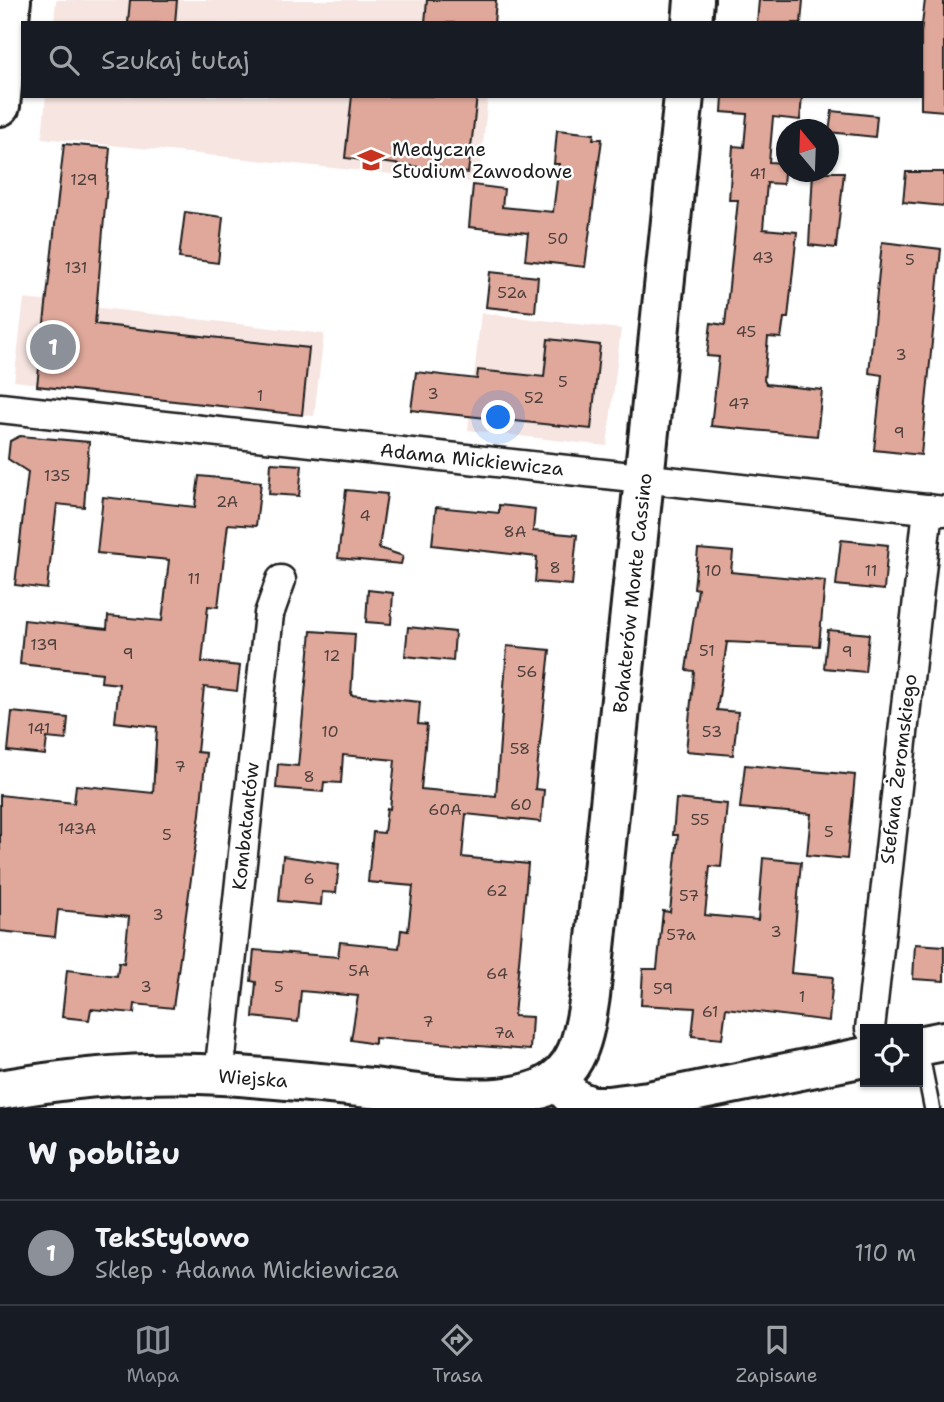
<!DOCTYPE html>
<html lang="pl">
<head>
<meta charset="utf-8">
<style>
  body { margin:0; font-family:"Shantell Sans",sans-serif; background:#20242c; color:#f1f3f6 }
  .controls { position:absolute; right:21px; bottom:21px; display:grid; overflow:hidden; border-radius:0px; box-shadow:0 2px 5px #0004 }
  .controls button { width:63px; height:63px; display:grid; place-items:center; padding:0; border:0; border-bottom:2px solid #363941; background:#171b24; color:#f1f3f6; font:35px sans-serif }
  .compass { position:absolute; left:776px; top:119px; width:63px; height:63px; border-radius:50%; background:#171b24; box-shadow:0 2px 5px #0004; rotate:341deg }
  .you { position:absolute; left:499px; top:418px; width:24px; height:24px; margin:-18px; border:5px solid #fff; border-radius:50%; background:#1a73e8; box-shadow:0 0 0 10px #1a73e833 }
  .badge { display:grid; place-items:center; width:46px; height:46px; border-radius:50%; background:#8c9099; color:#fff; font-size:23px; font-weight:700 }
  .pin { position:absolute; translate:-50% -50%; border:4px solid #fff; box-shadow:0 2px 7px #0006 }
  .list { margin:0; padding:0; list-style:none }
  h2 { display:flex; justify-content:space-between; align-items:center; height:91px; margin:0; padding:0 28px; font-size:30px }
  h2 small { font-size:23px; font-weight:400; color:#9ea1a6 }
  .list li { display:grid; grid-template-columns:46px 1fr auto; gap:21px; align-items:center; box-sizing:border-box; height:105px; padding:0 28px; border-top:2px solid #363941 }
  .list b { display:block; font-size:26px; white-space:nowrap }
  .list p { margin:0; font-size:23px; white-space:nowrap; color:#9ea1a6 }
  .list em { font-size:23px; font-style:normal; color:#9ea1a6 }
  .icon { flex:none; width:38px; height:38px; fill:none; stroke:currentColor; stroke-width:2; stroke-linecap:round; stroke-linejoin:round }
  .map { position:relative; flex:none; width:944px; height:1108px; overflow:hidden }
  .search { position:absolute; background:#171b24; box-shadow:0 2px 5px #0004; left:21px; right:21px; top:21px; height:77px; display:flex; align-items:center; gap:18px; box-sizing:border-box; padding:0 24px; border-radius:0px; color:#9ea1a6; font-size:26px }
  .sheet { height:196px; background:#171b24 }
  nav { display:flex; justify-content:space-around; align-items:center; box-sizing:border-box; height:98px; border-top:2px solid #363941; background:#171b24; font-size:19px; color:#9ea1a6 }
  nav a { display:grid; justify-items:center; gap:4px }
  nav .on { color:#8c9099 }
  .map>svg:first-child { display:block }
</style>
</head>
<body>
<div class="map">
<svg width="944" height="1108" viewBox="0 0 944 1108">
  <rect width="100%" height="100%" fill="#fff"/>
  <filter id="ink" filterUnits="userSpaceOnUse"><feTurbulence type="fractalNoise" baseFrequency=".0143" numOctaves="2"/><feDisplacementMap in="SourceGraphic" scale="14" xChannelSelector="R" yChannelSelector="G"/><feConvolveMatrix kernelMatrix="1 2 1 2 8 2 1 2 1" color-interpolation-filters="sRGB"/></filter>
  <g filter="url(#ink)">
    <g fill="#f6e5e1">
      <polygon points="56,0 498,0 496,23 54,23"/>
      <polygon points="46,96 488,96 479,183 42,138"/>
      <polygon points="24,299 324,334 314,416 14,381"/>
      <polygon points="481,313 621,329 607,446 468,430"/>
    </g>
    <g fill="#e0a89b" stroke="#1c1c1c" stroke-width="2">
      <polygon points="130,0 177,0 175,23 128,23"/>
      <polygon points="427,0 496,0 494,23 425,23"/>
      <polygon points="759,0 803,0 801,23 757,23"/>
      <polygon points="925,0 944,0 944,111 921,109 921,33"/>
      <polygon points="352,96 477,96 468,173 345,158"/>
      <polygon points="723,96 802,96 800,120 773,117 769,162 785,163 783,184 767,183 763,229 797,232 788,318 784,318 781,338 768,337 764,380 766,384 822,390 817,436 711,426 719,357 707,356 711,323 725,325 738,200 729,200 733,146 744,147 747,114 722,112"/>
      <polygon points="832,111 877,116 875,137 829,132"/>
      <polygon points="557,130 594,134 593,139 602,139 585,267 525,260 528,233 469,227 473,185 504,189 502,207 553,212 559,164 554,164"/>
      <polygon points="64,144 110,148 95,324 309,348 302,415 37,386"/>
      <polygon points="813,172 844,172 836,248 809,245"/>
      <polygon points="906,172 944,172 944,206 903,202"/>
      <polygon points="185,212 223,217 218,263 179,258"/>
      <polygon points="882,242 941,249 921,455 874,450 882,375 869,373"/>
      <polygon points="490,272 538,277 535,312 486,307"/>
      <polygon points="548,339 600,345 591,429 411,410 416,372 477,379 478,370 544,377"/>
      <polygon points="20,436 89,442 84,507 57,504 47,589 15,585 28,472 8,459 10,441"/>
      <polygon points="271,463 302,465 299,496 269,494"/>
      <polygon points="199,476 261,482 256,526 228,524 218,607 208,606 202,662 240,666 237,691 204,687 197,752 206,753 200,814 173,1008 135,1004 134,1013 91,1009 89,1020 62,1017 67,970 117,976 119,962 124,963 129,917 58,910 55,937 0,931 0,795 74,803 76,785 153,793 157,727 115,722 119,684 101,682 102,673 20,664 24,620 107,629 108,616 162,621 169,560 97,553 103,497 195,507"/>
      <polygon points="346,490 387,494 379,548 403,556 401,564 338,558"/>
      <polygon points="499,505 535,509 533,531 577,535 572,585 535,582 537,557 432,545 436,507 499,513"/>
      <polygon points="841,540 888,545 884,590 836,585"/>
      <polygon points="698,549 733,552 731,572 825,581 819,646 727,642 717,710 738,712 733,755 686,751 694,671 686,670 698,589 694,588"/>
      <polygon points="368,590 393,593 391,624 366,622"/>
      <polygon points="408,627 455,632 453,661 405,656"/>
      <polygon points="828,630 869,634 865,672 824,668"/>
      <polygon points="311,631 355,634 351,695 420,702 418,724 427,725 421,789 496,796 507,646 550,650 535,789 544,790 541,822 466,814 462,857 528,864 514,1016 532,1017 530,1050 375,1038 375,1044 351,1040 358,996 301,991 298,1022 253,1017 256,982 251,981 254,950 338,957 340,942 399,948 401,930 408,931 413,886 368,882 373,832 384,833 387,808 390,809 395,760 343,755 341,783 324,782 323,792 276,788 278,764 298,766"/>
      <polygon points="12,712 68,718 66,740 47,738 45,755 8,751"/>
      <polygon points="745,765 855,775 847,859 807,855 811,814 740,808"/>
      <polygon points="676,799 727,804 721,867 710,866 705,915 758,920 763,858 801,862 791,973 833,977 829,1021 726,1008 722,1039 692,1036 695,1008 641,1005 643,969 657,969 663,911 670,912 678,835 673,835"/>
      <polygon points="283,856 339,864 336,893 322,892 321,905 279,901"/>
      <polygon points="915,944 944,946 944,981 913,979"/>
    </g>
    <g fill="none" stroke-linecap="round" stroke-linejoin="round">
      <g stroke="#1c1c1c" stroke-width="19">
        <polyline id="lane" points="920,1048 932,1108"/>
      </g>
      <g stroke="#1c1c1c" stroke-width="33">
        <g id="street">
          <polyline points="0,408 944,511"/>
          <polyline points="870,1029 928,509"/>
          <polyline points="219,1075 269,614 281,580"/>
        </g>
      </g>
      <g stroke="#1c1c1c" stroke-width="44">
        <g id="secondary">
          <polyline points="692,23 694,0"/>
          <polyline points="0,106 11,0"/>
          <polyline points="918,1046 944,1041"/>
          <polyline points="556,1080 576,1100 591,1106 608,1106 648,1101 865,1057"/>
          <path d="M0,1090C74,1077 148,1070 223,1075C272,1078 322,1083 371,1088C424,1094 490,1108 540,1089C579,1072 584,1035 590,996L684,96"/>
        </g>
      </g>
      <use href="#lane" stroke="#fff" stroke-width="14"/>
      <use href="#street" stroke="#fff" stroke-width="28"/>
      <use href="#secondary" stroke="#fff" stroke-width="38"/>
    </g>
  </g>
  <defs>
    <g id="university-bare" transform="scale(2.1)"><path d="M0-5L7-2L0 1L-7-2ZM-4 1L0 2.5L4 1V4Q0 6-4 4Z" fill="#c8321e" stroke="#fff" stroke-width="2.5" paint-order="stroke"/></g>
  </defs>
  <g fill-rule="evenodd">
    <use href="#university-bare" x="371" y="160"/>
  </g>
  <g text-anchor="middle" stroke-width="5" stroke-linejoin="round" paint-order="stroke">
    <g font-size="16" fill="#4d3f3c">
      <text x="758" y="179">41</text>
      <text x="84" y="185">129</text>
      <text x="558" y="244">50</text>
      <text x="763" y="263">43</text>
      <text x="910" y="265">5</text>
      <text x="76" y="273">131</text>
      <text x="512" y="298">52a</text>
      <text x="746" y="337">45</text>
      <text x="901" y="360">3</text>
      <text x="563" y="387">5</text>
      <text x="433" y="399">3</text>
      <text x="260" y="401">1</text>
      <text x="534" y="403">52</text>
      <text x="739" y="409">47</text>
      <text x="899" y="438">9</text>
      <text x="57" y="481">135</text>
      <text x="227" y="507">2A</text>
      <text x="365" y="521">4</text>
      <text x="515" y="537">8A</text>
      <text x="555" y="573">8</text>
      <text x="713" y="576">10</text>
      <text x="871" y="576">11</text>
      <text x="194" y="584">11</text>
      <text x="44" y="650">139</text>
      <text x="707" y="656">51</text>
      <text x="847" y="657">9</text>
      <text x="128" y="659">9</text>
      <text x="332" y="661">12</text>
      <text x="527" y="677">56</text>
      <text x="39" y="734">141</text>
      <text x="330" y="737">10</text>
      <text x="712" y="737">53</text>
      <text x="520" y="754">58</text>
      <text x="180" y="772">7</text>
      <text x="309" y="782">8</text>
      <text x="521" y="810">60</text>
      <text x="445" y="815">60A</text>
      <text x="700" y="825">55</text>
      <text x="77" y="834">143A</text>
      <text x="829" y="837">5</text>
      <text x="167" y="840">5</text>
      <text x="309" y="884">6</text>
      <text x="497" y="896">62</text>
      <text x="689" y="901">57</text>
      <text x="158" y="920">3</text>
      <text x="776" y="937">3</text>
      <text x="681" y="940">57a</text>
      <text x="359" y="976">5A</text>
      <text x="497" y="979">64</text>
      <text x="146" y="992">3</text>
      <text x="279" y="992">5</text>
      <text x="663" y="994">59</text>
      <text x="802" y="1002">1</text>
      <text x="710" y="1017">61</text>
      <text x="428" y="1027">7</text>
      <text x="504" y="1038">7a</text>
    </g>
    <g font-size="19" fill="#1c1c1c" stroke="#fff" text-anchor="start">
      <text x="392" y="156">Medyczne<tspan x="392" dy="22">Studium Zawodowe</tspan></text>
    </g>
    <g font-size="19" fill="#1c1c1c" stroke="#fff">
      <text transform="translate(472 459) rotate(6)" y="7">Adama Mickiewicza</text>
      <text transform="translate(632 593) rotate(-84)" y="7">Bohaterów Monte Cassino</text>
      <text transform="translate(898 769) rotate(-83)" y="7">Stefana Żeromskiego</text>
      <text transform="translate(245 826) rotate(-84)" y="7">Kombatantów</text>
      <text transform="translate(253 1078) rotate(4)" y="7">Wiejska</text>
    </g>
  </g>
</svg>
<div class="controls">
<button><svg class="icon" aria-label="locate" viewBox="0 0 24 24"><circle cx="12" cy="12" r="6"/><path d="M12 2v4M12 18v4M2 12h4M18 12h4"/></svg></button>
</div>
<svg class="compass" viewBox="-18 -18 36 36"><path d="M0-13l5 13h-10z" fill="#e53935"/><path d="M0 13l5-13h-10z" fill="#9ea1a6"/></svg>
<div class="you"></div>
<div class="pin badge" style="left:53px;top:347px">1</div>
<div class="search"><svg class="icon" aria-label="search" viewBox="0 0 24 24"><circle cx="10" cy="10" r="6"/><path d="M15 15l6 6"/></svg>Szukaj tutaj</div>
</div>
<section class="sheet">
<h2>W pobliżu<small></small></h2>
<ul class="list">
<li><span class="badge">1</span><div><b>TekStylowo</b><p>Sklep · Adama Mickiewicza</p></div><em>110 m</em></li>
</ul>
</section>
<nav>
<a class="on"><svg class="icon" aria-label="map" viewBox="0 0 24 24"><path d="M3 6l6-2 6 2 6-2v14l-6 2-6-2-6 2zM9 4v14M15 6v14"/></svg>Mapa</a>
<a><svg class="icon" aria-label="directions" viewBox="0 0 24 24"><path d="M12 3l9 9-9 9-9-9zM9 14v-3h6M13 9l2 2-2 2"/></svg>Trasa</a>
<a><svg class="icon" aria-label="saved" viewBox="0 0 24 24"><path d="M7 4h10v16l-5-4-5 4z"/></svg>Zapisane</a>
</nav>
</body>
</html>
